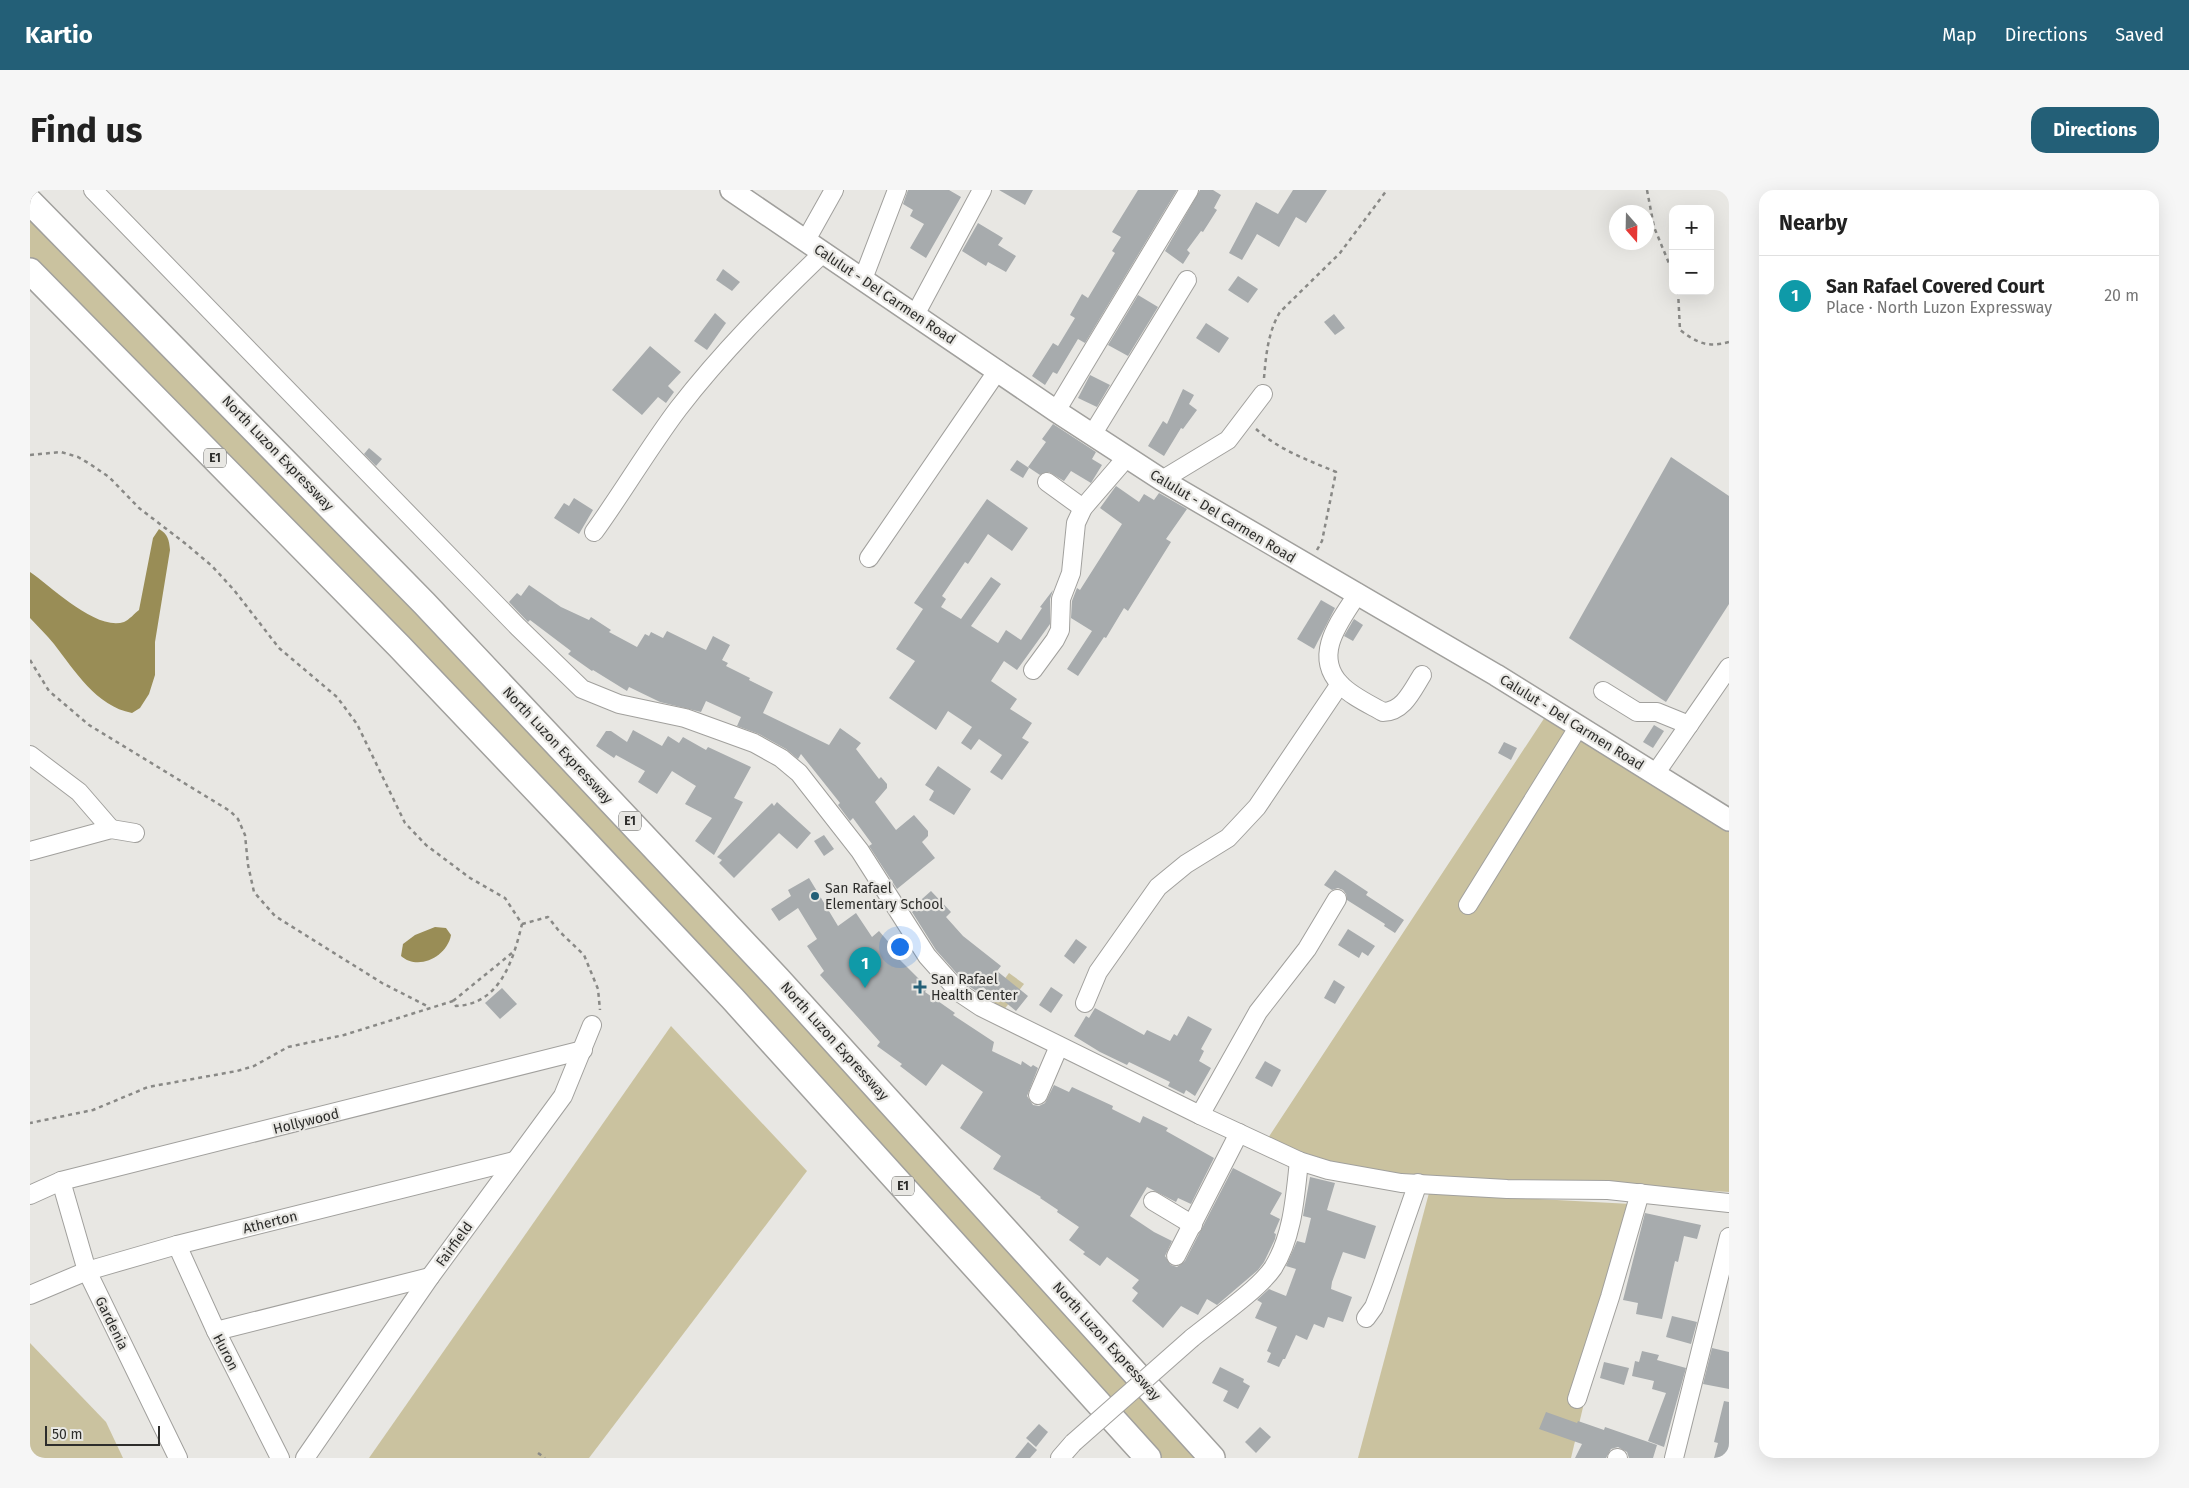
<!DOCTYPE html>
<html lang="en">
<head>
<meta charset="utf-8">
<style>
  body { margin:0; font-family:"Fira Sans",sans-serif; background:#f6f6f6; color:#222 }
  .controls { position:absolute; right:15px; top:15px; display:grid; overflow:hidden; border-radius:10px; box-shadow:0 5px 20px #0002 }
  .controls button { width:45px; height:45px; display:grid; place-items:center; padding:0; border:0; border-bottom:1px solid #e0e0e0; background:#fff; color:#222; font:25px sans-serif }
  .compass { position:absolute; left:1579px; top:15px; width:45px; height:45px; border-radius:50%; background:#fff; box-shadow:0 5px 20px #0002; rotate:160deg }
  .scale { position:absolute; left:15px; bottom:12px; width:115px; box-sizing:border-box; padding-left:5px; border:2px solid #2d2d2b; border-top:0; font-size:14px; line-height:18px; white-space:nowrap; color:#2d2d2b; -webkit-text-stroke:4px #e8e7e3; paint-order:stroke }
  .you { position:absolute; left:869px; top:756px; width:18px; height:18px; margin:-12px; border:4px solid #fff; border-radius:50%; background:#1a73e8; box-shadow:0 0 0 8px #1a73e833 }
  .badge { display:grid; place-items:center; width:32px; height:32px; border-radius:50%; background:#235f77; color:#fff; font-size:16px; font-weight:700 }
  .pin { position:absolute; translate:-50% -41px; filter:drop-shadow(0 1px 2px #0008) }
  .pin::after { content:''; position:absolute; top:26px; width:18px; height:15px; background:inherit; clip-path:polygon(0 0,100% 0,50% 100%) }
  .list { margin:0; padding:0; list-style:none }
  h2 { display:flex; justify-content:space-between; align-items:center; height:65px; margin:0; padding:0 20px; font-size:21px }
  h2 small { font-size:16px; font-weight:400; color:#767676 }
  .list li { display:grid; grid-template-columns:32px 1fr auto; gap:15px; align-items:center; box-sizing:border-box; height:80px; padding:0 20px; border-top:1px solid #e0e0e0 }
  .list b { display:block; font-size:19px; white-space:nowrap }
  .list p { margin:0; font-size:16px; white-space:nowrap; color:#767676 }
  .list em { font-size:16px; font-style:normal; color:#767676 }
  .map { position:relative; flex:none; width:1699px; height:1268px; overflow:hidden; border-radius:15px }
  header { display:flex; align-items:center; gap:30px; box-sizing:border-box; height:70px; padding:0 25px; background:#235f77; color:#fff }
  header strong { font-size:24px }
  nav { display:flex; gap:28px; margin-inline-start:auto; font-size:18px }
  .intro { display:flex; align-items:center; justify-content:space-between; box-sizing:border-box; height:120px; padding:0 30px }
  h1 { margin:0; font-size:35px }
  .button { padding:12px 22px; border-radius:15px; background:#235f77; color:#fff; font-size:18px; font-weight:700 }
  main { display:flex; gap:30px; padding:0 30px }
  aside { flex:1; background:#fff; border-radius:15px; box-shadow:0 5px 20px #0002 }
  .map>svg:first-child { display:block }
</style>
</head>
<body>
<header>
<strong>Kartio</strong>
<nav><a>Map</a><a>Directions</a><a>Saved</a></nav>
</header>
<div class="intro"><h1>Find us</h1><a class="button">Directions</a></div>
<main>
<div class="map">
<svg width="1699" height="1268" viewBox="0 0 1699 1268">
  <rect width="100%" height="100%" fill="#e8e7e3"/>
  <g fill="#cac29f">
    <polygon points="0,21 513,549 1174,1268 1132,1268 915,1024 495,571 0,67"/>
    <polygon points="1515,527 1699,638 1699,1002 1526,991 1434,990 1337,982 1288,972 1236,951"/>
    <polygon points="979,783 994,794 973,821 959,810"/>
    <polygon points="641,836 777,981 559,1268 339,1268"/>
    <polygon points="1399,1003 1601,1014 1541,1268 1328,1268"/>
    <polygon points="0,1153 76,1232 93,1268 0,1268"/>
  </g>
  <g fill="#998d56">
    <path d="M129,339C138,344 139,350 140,360L125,452V485L119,504L110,518L102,523C66,516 45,481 24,454C17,445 8,437 0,428V382C22,397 66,441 94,432C99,430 105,423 109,420L123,348Z"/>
    <path d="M405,737L416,738L421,745C417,767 388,781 371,766L373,754L385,745Z"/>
  </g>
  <g fill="#a7abad">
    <polygon points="878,0 919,0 931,7 896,68 880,58 894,34 880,26 883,20 873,14"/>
    <polygon points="969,0 1003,0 995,15"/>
    <polygon points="1108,0 1147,0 1055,153 1048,149 1027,184 1023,182 1015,195 1002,186 1023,153 1028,156 1045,128 1040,125 1052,104 1058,108 1085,63 1082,61 1091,47 1082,42"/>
    <polygon points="1170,0 1183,0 1191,5 1184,18 1187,20 1173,42 1171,41 1157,60 1160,63 1153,74 1135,61"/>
    <polygon points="1263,0 1297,0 1276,33 1266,27 1249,57 1227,44 1212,70 1199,63 1226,12 1248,24"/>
    <polygon points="948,33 973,48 968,55 986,66 976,82 958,72 956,76 932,61"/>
    <polygon points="693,79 710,92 702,101 686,90"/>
    <polygon points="1208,86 1228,99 1218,113 1198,100"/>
    <polygon points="1108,105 1128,117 1098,166 1078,155"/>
    <polygon points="685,123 696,133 677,160 664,151"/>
    <polygon points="1304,124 1315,138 1305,145 1294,132"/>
    <polygon points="1176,133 1199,148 1189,163 1166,148"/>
    <polygon points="620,156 651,182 638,196 644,202 636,213 628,207 612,225 582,200"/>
    <polygon points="1060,185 1080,195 1067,217 1048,208"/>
    <polygon points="1153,199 1164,205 1159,214 1167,220 1153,239 1151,238 1134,266 1118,256 1133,231 1137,234"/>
    <polygon points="1023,234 1066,262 1062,269 1072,275 1061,293 1041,281 1034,291 1019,282 1010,285 998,277 1016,252 1012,249"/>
    <polygon points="339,258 352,269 346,276 334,264"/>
    <polygon points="1641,267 1699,306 1699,414 1636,512 1539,448"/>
    <polygon points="987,270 999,278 993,288 980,280"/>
    <polygon points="1086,296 1109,312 1114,304 1124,310 1129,303 1157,319 1136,349 1141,352 1098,421 1094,418 1076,448 1074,447 1048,486 1037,479 1062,441 1041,428 1042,411 1047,398 1050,400 1092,334 1070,318"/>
    <polygon points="544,308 563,320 549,344 524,328 534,313 539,316"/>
    <polygon points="957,309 998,338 982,361 958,344 938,374 935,372 912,406 916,409 911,417 931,429 961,387 971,394 941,436 968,453 976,440 991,450 1012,418 1010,417 1023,400 1020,409 1020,434 987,480 974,471 961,491 987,509 980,519 1002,533 992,548 999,552 972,590 960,582 972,565 949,549 941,560 931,553 942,537 918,521 906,540 859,508 885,471 866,459 893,419 884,413"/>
    <polygon points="499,395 531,417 559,430 561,427 581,440 579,442 607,457 615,444 619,446 621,442 633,448 637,441 676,460 683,446 700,455 692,470 698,473 696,476 720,488 719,490 743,502 733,523 799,555 810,538 831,553 826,559 849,589 851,587 857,594 857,598 845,612 866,640 884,625 898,641 898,646 892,652 905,668 867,699 839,656 842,654 823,628 820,631 808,615 810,613 771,564 768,569 756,559 729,544 707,536 711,527 676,511 671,522 630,512 599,497 597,501 563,480 562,481 538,464 541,461 500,430 498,432 479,412 487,403 491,406"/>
    <polygon points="1291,410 1305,418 1284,459 1267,449"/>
    <polygon points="1324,429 1333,435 1323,451 1314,446"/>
    <polygon points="1624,535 1634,541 1623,558 1613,552"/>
    <polygon points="603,540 632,556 638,546 649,553 653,547 676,560 678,557 721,577 704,608 713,612 684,665 665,651 682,628 655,614 666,596 642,581 627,604 608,592 615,581 586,565 584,568 566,556 576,541 581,541 597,552"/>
    <polygon points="1474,552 1487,558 1481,570 1468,563"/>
    <polygon points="908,576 941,599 924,625 899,610 904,601 895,595"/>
    <polygon points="747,612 781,643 767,659 749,643 704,688 689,673 692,670 687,667 742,613 744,616"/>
    <polygon points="794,645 804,659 794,666 784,651"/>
    <polygon points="1305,680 1338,702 1336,705 1374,730 1365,743 1354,736 1355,734 1317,710 1316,704 1313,700 1308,698 1302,700 1294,695"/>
    <polygon points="779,688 808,736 826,723 842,747 849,741 868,763 865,765 898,798 895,802 925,823 923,825 964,852 962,861 991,875 992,871 1001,877 1003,875 1008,878 997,906 1003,915 1009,916 1015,913 1024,895 1039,902 1042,897 1083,916 1082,919 1110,933 1113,926 1138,938 1136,941 1184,968 1161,1014 1148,1008 1146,1012 1117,997 1100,1026 1124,1042 1142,1051 1135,1066 1141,1075 1147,1077 1155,1071 1203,978 1252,1003 1240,1024 1250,1029 1244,1043 1246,1044 1245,1049 1234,1072 1228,1080 1187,1115 1177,1109 1168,1125 1151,1116 1133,1138 1102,1111 1108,1103 1102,1098 1109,1090 1077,1067 1070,1076 1053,1064 1055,1062 1039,1050 1049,1037 1027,1022 1028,1020 1010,1008 1011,1007 963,979 971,966 930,938 953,902 912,874 896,896 870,876 872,874 847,856 850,852 790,785 794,781 777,756 787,749 768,718 749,731 741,719 761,706 758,700"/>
    <polygon points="901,701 921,722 916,727 933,746 971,776 967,781 998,806 986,821 963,802 961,804 953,797 948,802 937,795 906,760 882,722 885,719 883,717"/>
    <polygon points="1318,739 1345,756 1338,766 1332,762 1329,768 1308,755"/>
    <polygon points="1046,749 1057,757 1044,774 1034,766"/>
    <polygon points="1304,790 1315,797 1305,814 1294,808"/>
    <polygon points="1021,797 1033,805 1021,823 1009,815"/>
    <polygon points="472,798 487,814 470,829 455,813"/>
    <polygon points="1065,818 1114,845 1117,840 1140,851 1144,844 1147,846 1158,826 1182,839 1171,859 1174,861 1169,871 1181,878 1165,906 1156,900 1154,904 1138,896 1140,892 1099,872 1097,875 1070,862 1044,846 1056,826 1059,828"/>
    <polygon points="1235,871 1251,880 1242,897 1225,888"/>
    <polygon points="1280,987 1305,993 1297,1020 1346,1036 1335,1069 1313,1062 1302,1092 1301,1099 1322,1107 1313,1132 1298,1127 1294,1138 1284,1134 1277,1150 1266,1145 1255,1169 1253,1169 1249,1177 1237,1172 1241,1163 1237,1161 1247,1137 1225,1128 1232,1113 1227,1110 1239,1099 1256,1106 1266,1079 1256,1076 1267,1051 1275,1053 1281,1028 1273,1026"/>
    <polygon points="1615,1023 1671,1035 1667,1049 1654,1046 1648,1072 1645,1071 1632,1129 1606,1124 1608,1113 1593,1110"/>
    <polygon points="1642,1126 1667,1132 1661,1154 1636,1147"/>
    <polygon points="1682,1158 1699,1162 1699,1199 1673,1194"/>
    <polygon points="1612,1161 1629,1165 1627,1170 1656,1178 1634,1257 1618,1251 1636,1203 1622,1199 1624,1191 1602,1186 1605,1171 1609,1172"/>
    <polygon points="1574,1172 1599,1178 1594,1195 1570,1188"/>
    <polygon points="1190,1177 1214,1189 1213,1192 1220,1196 1208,1219 1193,1211 1198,1201 1182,1193"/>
    <polygon points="1694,1211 1699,1212 1699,1268 1684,1268 1688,1253 1684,1252"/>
    <polygon points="1516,1222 1547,1233 1548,1231 1574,1240 1575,1237 1627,1255 1623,1268 1599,1268 1597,1262 1588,1257 1581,1259 1576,1268 1545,1268 1552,1254 1509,1239"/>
    <polygon points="1009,1234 1018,1242 1006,1257 996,1248"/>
    <polygon points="1230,1237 1241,1247 1226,1263 1215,1252"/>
    <polygon points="998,1252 1007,1260 1000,1268 985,1268"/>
  </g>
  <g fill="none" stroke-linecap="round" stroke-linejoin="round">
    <g stroke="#a1a09d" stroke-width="20">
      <g id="minor">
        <polyline points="63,0 488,437 552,499 589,514 655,528 724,553 751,568 769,583 830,661 897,766 930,803 951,817 1170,925 1269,971 1298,980 1371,993 1477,999 1578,1000 1699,1013"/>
        <polyline points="776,50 804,0"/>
        <polyline points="833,89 867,0"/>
        <polyline points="885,125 952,0"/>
        <polyline points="1026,221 1159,0"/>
        <polyline points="1062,245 1157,90"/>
        <polyline points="1132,290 1198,250 1233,204"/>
        <polyline points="1017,292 1053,318"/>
        <path d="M564,342C593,302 618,259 648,219C692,162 742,112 794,62"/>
        <polyline points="839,368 968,180"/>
        <path d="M1328,403C1311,430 1282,464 1310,494C1321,506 1339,514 1353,522C1373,522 1382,501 1392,485"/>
        <polyline points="1003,480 1025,450 1030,440 1031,409 1041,383 1046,333 1053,318 1097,267"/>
        <polyline points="1573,501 1607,522 1627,522 1659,535"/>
        <polyline points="0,565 49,602 81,639"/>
        <polyline points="1625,584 1699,477"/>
        <polyline points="0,661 81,639 105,643"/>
        <polyline points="1438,715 1549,536"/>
        <polyline points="1055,813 1068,782 1128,697 1156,674 1198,648 1227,617 1310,494"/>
        <polyline points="1008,905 1029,856"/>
        <polyline points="1170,925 1228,822 1277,759 1307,709"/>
        <polyline points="31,991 57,1081 148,1268"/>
        <polyline points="0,1005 31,991 553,860"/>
        <polyline points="1123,1011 1163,1035"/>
        <polyline points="147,1055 186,1141 250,1268"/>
        <polyline points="1146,1066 1209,943"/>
        <polyline points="0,1105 57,1081 147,1055 484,971"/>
        <polyline points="1336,1128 1344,1117 1352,1096 1388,993"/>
        <polyline points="186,1141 400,1087"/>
        <path d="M1162,1148C1184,1130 1228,1100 1243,1078C1263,1046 1265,1007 1269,971"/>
        <polyline points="1547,1209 1580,1107 1610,1003"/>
        <polyline points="275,1268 400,1087 533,906 562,835"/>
        <polyline points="1030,1268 1043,1253"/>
        <polyline points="1587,1268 1588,1268"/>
        <polyline points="1644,1268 1699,1047"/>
      </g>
    </g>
    <g stroke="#a1a09d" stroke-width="24">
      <polyline id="major" points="701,0 1026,221 1132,290 1466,485 1699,630"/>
    </g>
    <g stroke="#a1a09d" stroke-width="28">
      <g id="highway">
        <polyline points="0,12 394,413 748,789 1182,1268"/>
        <polyline points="0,81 369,456 546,642 703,809 1118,1268"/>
      </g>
    </g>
    <g stroke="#898986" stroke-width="2.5" stroke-dasharray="4 4" stroke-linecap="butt">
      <polyline points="1617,0 1624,37 1643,83"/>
      <path d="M1648,101L1650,140C1667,153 1678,158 1699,152"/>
      <path d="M1234,188C1236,165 1238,142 1250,122L1310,63L1357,0"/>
      <path d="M1226,239C1249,260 1278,270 1306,282L1292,351L1287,360"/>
      <path d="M0,265L31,262L48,267L60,274L79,287L109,318L156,354L182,376L204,400L249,458L307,507L327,534L375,633L396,655L440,688L475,708L492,734C483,771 470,814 426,816L423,811L314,845L258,857L224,876L207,881L118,897L63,920L0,933"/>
      <polyline points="0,470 19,501 59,535 200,621 208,629 215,645 218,675 224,702 245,726 352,793 399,817"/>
      <polyline points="492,734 518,727 529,741 554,765 568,799 570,820"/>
      <polyline points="423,811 482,763"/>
      <polyline points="508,1263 515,1268"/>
    </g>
    <use href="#minor" stroke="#fff" stroke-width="18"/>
    <use href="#major" stroke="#fff" stroke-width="21"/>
    <use href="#highway" stroke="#fff" stroke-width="25"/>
    <g stroke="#a1a09d" stroke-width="20" stroke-linecap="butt">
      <polyline id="minor-bridge" points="1043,1253 1162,1148"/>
    </g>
    <use href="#minor-bridge" stroke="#fff" stroke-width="18"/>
  </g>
  <g fill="#235f77" stroke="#e8e7e3" stroke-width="2">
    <circle cx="785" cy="706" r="5"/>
    <path d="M887.5 789.5h5v5h5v5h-5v5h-5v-5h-5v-5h5z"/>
  </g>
  <g text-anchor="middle" stroke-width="4.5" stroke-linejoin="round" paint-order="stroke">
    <g fill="#e8e7e3" stroke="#656562" stroke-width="1">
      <rect x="174" y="258.5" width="22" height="19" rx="4"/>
      <rect x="589" y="621.5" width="22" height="19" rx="4"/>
      <rect x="862" y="986.5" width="22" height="19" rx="4"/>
    </g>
    <g font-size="12" font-weight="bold" fill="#2d2d2b">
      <text x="185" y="272">E1</text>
      <text x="600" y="635">E1</text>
      <text x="873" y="1000">E1</text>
    </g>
    <g font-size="14" fill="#2d2d2b" stroke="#e8e7e3">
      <text transform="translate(855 104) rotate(34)" y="5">Calulut - Del Carmen Road</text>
      <text transform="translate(248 263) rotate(46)" y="5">North Luzon Expressway</text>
      <text transform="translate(1193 326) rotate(31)" y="5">Calulut - Del Carmen Road</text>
      <text transform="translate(1542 532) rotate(32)" y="5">Calulut - Del Carmen Road</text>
      <text transform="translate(528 555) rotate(47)" y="5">North Luzon Expressway</text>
      <text transform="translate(805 851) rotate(48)" y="5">North Luzon Expressway</text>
      <text transform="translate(276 931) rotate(-14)" y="5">Hollywood</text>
      <text transform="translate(240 1032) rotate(-14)" y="5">Atherton</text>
      <text transform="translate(424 1054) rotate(-54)" y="5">Fairfield</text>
      <text transform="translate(82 1133) rotate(64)" y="5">Gardenia</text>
      <text transform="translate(1077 1151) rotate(48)" y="5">North Luzon Expressway</text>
      <text transform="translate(196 1162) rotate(63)" y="5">Huron</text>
    </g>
    <g font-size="14" fill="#2d2d2b" stroke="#e8e7e3" text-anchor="start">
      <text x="795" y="703">San Rafael<tspan x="795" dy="16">Elementary School</tspan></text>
      <text x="901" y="794">San Rafael<tspan x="901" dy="16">Health Center</tspan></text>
    </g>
  </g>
</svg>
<div class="controls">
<button>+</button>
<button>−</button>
</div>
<svg class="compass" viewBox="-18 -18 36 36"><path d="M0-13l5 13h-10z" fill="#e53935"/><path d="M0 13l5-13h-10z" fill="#767676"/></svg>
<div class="scale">50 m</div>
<div class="you"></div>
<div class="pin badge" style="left:835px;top:798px;background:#0f9aa8">1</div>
</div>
<aside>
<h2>Nearby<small></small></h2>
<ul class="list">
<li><span class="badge" style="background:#0f9aa8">1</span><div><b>San Rafael Covered Court</b><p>Place · North Luzon Expressway</p></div><em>20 m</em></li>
</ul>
</aside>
</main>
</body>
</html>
